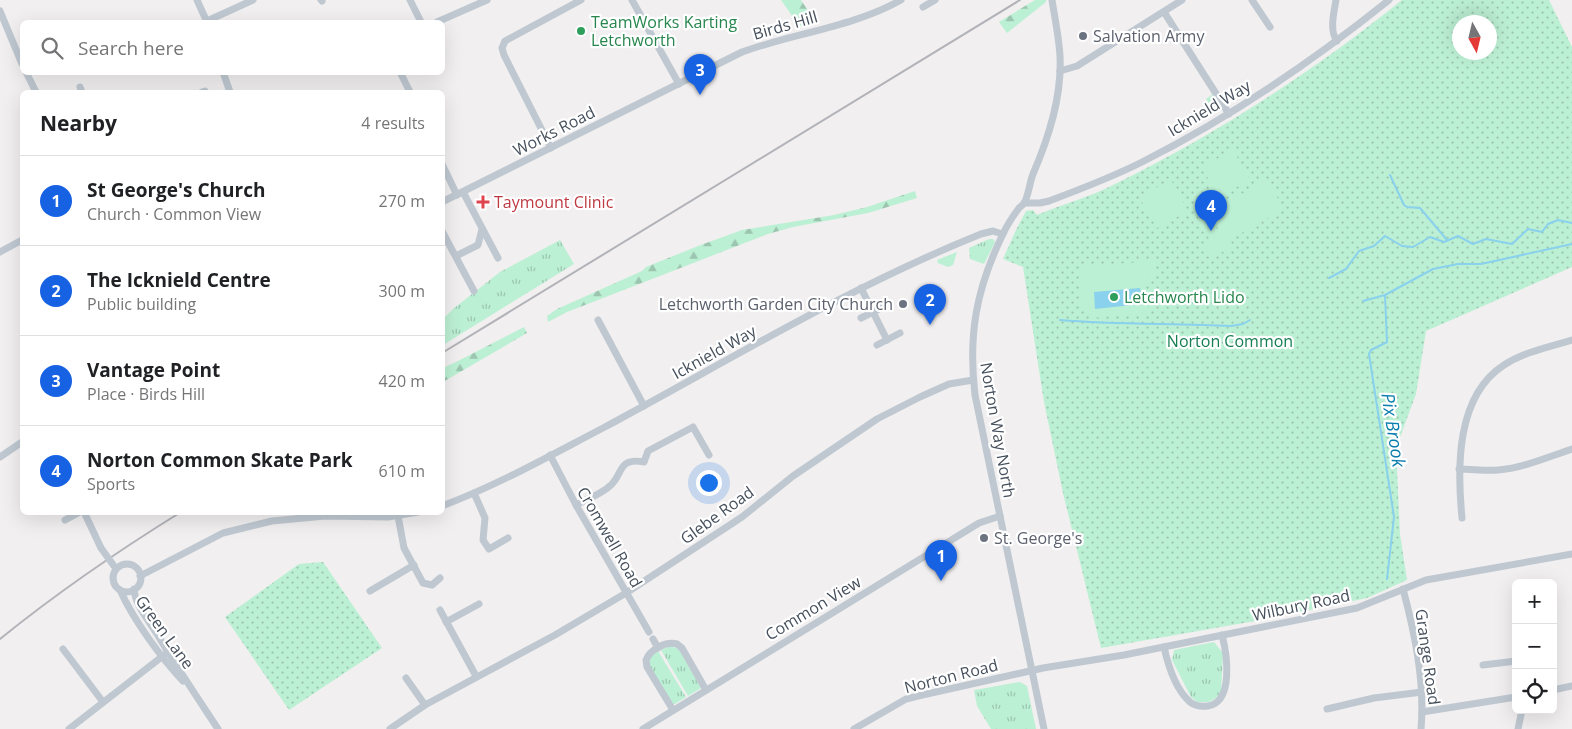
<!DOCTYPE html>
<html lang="en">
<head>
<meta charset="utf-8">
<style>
  body { margin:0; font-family:"Open Sans",sans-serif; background:#f2f2f2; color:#202124 }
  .controls { position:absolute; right:15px; bottom:15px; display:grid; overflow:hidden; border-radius:8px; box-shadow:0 5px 20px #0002 }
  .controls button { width:45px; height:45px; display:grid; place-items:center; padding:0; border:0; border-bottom:1px solid #e0e0e0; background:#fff; color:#202124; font:25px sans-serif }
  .compass { position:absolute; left:1452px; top:15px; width:45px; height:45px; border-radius:50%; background:#fff; box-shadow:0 5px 20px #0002; rotate:172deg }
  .you { position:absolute; left:708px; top:482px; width:18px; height:18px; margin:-12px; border:4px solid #fff; border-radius:50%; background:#1a73e8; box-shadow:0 0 0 8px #1a73e833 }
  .badge { display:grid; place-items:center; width:32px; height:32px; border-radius:50%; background:#1761e3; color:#fff; font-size:16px; font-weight:700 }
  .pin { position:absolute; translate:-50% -41px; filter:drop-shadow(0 1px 2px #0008) }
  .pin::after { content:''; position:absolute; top:26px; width:18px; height:15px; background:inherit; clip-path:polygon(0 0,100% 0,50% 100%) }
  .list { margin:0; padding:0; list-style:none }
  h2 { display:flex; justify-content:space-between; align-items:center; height:65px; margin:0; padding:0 20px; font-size:21px }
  h2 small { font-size:16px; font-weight:400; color:#757577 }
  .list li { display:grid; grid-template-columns:32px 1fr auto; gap:15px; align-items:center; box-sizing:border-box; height:90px; padding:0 20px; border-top:1px solid #e0e0e0 }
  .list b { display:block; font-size:19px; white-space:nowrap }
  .list p { margin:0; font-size:16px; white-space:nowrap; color:#757577 }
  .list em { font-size:16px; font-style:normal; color:#757577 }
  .icon { flex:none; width:28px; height:28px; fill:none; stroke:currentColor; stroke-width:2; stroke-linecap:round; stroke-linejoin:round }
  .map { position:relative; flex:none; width:1572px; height:729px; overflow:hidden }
  .search { position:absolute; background:#fff; box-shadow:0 5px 20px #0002; left:20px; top:20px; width:425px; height:55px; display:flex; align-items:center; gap:12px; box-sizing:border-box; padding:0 18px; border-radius:8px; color:#757577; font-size:19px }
  .panel { position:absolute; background:#fff; box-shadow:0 5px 20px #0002; left:20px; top:90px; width:425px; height:425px; border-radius:8px }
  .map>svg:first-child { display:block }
</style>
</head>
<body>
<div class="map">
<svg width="1572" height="729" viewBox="0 0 1572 729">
  <defs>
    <pattern id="grass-tufts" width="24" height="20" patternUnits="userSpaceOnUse" patternTransform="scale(1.25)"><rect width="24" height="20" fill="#bcf0d4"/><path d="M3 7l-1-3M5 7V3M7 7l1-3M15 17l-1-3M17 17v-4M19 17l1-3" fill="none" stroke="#9bc5af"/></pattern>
    <pattern id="forest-firs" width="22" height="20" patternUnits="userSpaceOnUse" patternTransform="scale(1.25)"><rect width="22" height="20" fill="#bcf0d4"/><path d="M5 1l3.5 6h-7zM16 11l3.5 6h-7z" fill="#9bc5af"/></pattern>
    <pattern id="park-dots" width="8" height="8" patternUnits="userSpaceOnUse" patternTransform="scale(1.25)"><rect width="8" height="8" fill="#bcf0d4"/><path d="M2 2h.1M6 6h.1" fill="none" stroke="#9bc5af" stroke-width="1.8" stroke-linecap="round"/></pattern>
  </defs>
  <rect width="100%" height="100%" fill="#f1efef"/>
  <g fill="url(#grass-tufts)">
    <polygon points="1213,94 1221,109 1220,110 1211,106 1206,99"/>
    <polygon points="989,239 993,239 995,242 984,264 970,259 969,248"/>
    <polygon points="560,240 574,264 443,345 443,319 453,309 500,272"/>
    <polygon points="957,252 953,265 948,267 938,263 937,260"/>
    <polygon points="1214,642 1223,653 1221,692 1216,698 1209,702 1197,702 1191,697 1172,660 1174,650"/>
    <polygon points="670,646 679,649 701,688 688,696 661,650"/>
    <polygon points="658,651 686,697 675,704 673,704 651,670 649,661 653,654"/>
    <polygon points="1020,682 1027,686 1036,729 991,729 977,706 974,690"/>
  </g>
  <g fill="url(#forest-firs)">
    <polygon points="781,0 801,0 816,23 799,26"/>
    <polygon points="1035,0 1046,0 1046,2 1007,33 999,22"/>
    <polygon points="915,191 917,198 868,213 793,227 768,234 567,312 548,322 547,316 557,309 642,271 646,267 698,246 742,230 834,215 867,207"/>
    <polygon points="524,327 527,333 443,382 443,368 458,361"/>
  </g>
  <g fill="url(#park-dots)" fill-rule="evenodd">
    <path d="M1402,0H1549L1572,47V267L1426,331L1416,394L1396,448L1400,534L1407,580L1367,598L1261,620L1101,648L1063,493L1044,402L1023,267L1003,259L1016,230L1026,211L1033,210L1037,215C1063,204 1091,197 1115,184C1217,134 1314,71 1402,0ZM1460,22H1490V52H1460Z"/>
    <polygon points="323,562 382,648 289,710 225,617 299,564"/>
  </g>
  <g fill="#bcf0d4">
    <polygon points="1233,150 1250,180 1218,197 1202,167"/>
    <polygon points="1267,179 1284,209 1226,242 1209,213"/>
    <polygon points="1171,180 1188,211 1157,228 1139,197"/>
    <polygon points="1208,217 1225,244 1231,241 1232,247 1215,256 1209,255 1203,244 1210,240 1200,222"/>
    <polygon points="1154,259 1155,278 1145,279 1149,313 1090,318 1089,311 1081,311 1079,284 1081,284 1080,266 1131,263"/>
  </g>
  <polygon fill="#89d1ed" points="1140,288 1142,304 1095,309 1094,292"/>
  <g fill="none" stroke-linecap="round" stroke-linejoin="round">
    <g stroke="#89d1ed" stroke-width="2">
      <polyline points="1390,175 1404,205 1407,207 1420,208 1447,240"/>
      <polyline points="1329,278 1346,269 1359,251 1374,246 1385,236 1402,246 1413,247 1430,237 1444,242 1458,236 1473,244 1486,239 1512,244 1528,229 1542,232 1548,224 1558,220 1572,223"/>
      <polyline points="1385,295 1387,342 1371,350 1369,354 1394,517 1387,579"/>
      <polyline points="1363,301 1385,295 1433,269 1458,264 1481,264 1572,244"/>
      <path d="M1060,320C1117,325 1174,323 1231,326L1243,324L1250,320"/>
    </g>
    <g stroke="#bfc8d1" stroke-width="7">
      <polyline points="197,0 207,22"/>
      <polyline points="321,0 322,1"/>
      <polyline points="410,0 421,22"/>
      <polyline points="632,0 679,84"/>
      <polyline points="1252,0 1270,27"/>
      <path d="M1336,0C1334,12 1329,31 1337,41"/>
      <polyline points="923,7 935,0"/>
      <polyline points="0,11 22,64"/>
      <polyline points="1164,12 1229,114"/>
      <polyline points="207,21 253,0"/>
      <polyline points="437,22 487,0"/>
      <polyline points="1060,71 1077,66 1182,0"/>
      <polyline points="26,72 36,92"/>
      <polyline points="223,72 230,92"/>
      <polyline points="400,72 410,92"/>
      <polyline points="80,87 82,92"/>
      <polyline points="202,92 205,91"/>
      <polyline points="551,148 504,55 502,48 505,41 581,0"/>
      <polyline points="442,164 457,195"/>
      <polyline points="463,192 498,258"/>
      <path d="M442,202L742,52C795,33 853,27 901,0"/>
      <path d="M1025,203H1040L1049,201C1081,189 1113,177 1144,161C1231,117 1313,61 1389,0"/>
      <polyline points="442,231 474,291"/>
      <polyline points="0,252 22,240"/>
      <polyline points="456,256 478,245 482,229"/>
      <polyline points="861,288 887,340"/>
      <polyline points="861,318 887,305"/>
      <polyline points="598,320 644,406"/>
      <polyline points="877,345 900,333"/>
      <polyline points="550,455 576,505 649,632"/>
      <polyline points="0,457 22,442"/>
      <path d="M1459,469C1472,469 1485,471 1498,470C1523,468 1548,457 1572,449"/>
      <polyline points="474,493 485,518 483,540 489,549 508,538"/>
      <path d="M576,505C587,499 602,494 611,485C623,474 618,457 644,462L648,451L693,427L709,455"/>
      <path d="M442,506C498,485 551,455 603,428C728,361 849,287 981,234L993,231L1002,234"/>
      <polyline points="84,512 101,548"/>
      <polyline points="398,516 404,548 423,583 432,585 440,578"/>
      <path d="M1462,518C1457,467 1456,396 1504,365C1524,352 1549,347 1572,340"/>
      <polyline points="65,520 80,512"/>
      <circle cx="127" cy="578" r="14"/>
      <polyline points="140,576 223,533 272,521 325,516 388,517 418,512"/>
      <path d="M134,589C135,605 149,621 157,634C176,666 197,697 218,729"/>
      <path d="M1403,589C1415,634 1425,682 1421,729"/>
      <path d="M120,590C133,619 161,658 183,681"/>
      <polyline points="370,591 414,565"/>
      <polyline points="440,610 476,676"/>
      <polyline points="446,622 479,604"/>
      <polyline points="653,639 658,648"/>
      <path d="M1164,647C1168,665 1175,689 1190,702C1195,706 1201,707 1208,706C1234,702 1227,654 1222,635"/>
      <polyline points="63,649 103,702"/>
      <polyline points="1483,665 1516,661"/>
      <polyline points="406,678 425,705"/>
      <polyline points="1553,690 1572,686"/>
      <polyline points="1327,709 1374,698 1422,692"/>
      <path d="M673,710L647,667L646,660C650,650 665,641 677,644L682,648L706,690"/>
      <polyline points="1422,712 1516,697"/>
      <polyline points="69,729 168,652"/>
      <polyline points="390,729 425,705 555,635 626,593 742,517 793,476 877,419 920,397 949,384 973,380"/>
      <polyline points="643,729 979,523 1000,516"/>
      <polyline points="854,729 906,699 918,696 1043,668 1124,655 1357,608 1426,580 1572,554"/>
      <path d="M1044,729L975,395C968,335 976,289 1003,234C1007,225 1013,216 1019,208C1021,206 1023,205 1024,203C1028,198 1030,181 1033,174C1049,137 1062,97 1060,56C1059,38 1055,19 1052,0"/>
      <polyline points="1518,729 1522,710"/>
    </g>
    <g stroke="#b1b3b9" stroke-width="2">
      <polyline points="442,353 1020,0"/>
      <path d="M0,639C58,592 118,551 181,512"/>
    </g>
    <polyline stroke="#bfc8d1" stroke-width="7" points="101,548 114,566"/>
  </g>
  <g fill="#2e9e5b" stroke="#fff" stroke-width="2">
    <circle cx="581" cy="31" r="5"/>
    <circle cx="1114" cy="297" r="5"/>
  </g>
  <g fill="#6b7280" stroke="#fff" stroke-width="2">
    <circle cx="1083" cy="36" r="5"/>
    <circle cx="903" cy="304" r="5"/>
    <circle cx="984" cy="538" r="5"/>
  </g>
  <path fill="#e0444e" stroke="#fff" stroke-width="2" d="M480.5 194.5h5v5h5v5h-5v5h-5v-5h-5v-5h5z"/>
  <g text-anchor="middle" stroke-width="4.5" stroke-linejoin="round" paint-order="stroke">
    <g font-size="16" fill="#27864d" stroke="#fff" text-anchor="start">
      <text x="591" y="28">TeamWorks Karting<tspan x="591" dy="18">Letchworth</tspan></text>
      <text x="1124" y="303">Letchworth Lido</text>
    </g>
    <g font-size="16" fill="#46505c" stroke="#fff">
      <text transform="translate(785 25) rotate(-16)" y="6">Birds Hill</text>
      <text transform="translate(1209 108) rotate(-31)" y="6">Icknield Way</text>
      <text transform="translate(554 131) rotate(-27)" y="6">Works Road</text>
      <text transform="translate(714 352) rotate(-29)" y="6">Icknield Way</text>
      <text transform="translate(998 430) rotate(80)" y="6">Norton Way North</text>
      <text transform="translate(717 515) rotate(-36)" y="6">Glebe Road</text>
      <text transform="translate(610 537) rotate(60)" y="6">Cromwell Road</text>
      <text transform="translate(1301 605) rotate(-12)" y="6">Wilbury Road</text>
      <text transform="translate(813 608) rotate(-31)" y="6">Common View</text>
      <text transform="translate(165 632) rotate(54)" y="6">Green Lane</text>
      <text transform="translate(1428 657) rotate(82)" y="6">Grange Road</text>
      <text transform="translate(951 676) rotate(-14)" y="6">Norton Road</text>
    </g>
    <g font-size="16" fill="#5b616d" stroke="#fff" text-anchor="start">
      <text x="1093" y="42">Salvation Army</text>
      <text x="893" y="310" text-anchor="end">Letchworth Garden City Church</text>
      <text x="994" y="544">St. George's</text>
    </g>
    <g font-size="16" fill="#be3a42" stroke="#fff" text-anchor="start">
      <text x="494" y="208">Taymount Clinic</text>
    </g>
    <g font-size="16" fill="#167f52" stroke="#fff">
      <text x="1230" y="347">Norton Common</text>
    </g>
    <g font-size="18" font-style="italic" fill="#0a7eac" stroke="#fff">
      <text transform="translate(1393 430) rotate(81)" y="6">Pix Brook</text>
    </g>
  </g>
</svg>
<div class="controls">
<button>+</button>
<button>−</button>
<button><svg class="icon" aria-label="locate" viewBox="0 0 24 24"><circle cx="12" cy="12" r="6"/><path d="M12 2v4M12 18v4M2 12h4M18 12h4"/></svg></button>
</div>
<svg class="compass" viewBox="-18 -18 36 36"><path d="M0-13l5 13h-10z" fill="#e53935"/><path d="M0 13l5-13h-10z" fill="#757577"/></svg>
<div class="you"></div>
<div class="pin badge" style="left:941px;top:581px">1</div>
<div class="pin badge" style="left:930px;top:325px">2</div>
<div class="pin badge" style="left:700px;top:95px">3</div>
<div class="pin badge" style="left:1211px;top:231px">4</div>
<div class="search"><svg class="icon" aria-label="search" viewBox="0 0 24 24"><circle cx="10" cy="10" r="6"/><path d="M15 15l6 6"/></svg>Search here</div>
<section class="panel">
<h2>Nearby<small>4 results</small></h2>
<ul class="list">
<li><span class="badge">1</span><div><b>St George's Church</b><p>Church · Common View</p></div><em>270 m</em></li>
<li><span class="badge">2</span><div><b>The Icknield Centre</b><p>Public building</p></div><em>300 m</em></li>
<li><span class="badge">3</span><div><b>Vantage Point</b><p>Place · Birds Hill</p></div><em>420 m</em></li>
<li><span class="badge">4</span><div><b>Norton Common Skate Park</b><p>Sports</p></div><em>610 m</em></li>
</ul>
</section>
</div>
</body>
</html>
